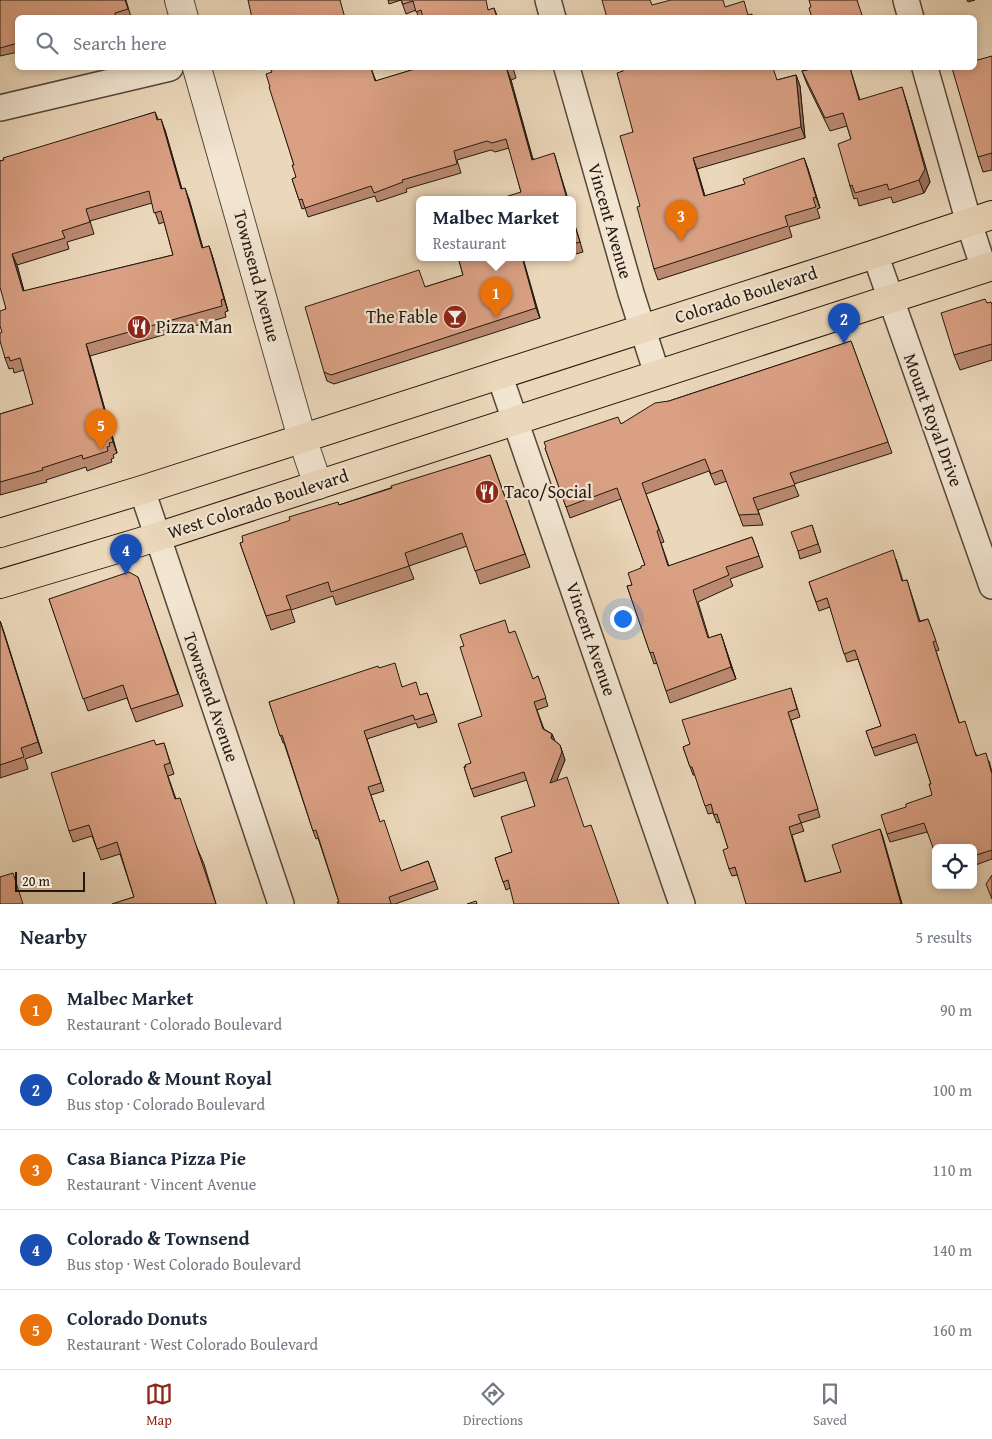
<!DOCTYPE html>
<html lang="en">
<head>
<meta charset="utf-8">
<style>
  body { margin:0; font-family:"Gentium Book Plus",serif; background:#f6f6f7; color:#1f2937 }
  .controls { position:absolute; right:15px; bottom:15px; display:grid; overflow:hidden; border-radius:8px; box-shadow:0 2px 8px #0003 }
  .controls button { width:45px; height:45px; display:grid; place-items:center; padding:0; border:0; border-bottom:1px solid #e0e1e3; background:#fff; color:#1f2937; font:25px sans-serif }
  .scale { position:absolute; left:15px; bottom:12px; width:70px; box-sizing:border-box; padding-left:5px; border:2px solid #22170f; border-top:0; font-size:14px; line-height:18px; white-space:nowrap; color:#22170f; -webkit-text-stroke:4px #f2e5d2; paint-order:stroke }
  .you { position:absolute; left:622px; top:618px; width:18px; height:18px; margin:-12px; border:4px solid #fff; border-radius:50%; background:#1a73e8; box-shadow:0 0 0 8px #1a73e833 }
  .badge { display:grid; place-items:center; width:32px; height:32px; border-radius:50%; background:#8f2418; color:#fff; font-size:16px; font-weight:700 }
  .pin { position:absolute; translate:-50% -41px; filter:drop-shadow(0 1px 2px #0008) }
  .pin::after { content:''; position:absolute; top:26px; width:18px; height:15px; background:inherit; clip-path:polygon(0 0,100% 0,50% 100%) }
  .popup { position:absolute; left:416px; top:196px; width:160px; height:65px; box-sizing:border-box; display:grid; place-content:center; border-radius:8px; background:#fff; filter:drop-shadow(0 1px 4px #0005); font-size:16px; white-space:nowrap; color:#747a83 }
  .popup b { font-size:19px; color:#1f2937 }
  .popup::after { content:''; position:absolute; left:50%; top:100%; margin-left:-10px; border:10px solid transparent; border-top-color:#fff }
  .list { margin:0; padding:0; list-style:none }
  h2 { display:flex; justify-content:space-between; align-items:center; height:65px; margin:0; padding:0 20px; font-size:21px }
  h2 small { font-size:16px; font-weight:400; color:#747a83 }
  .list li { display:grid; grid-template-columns:32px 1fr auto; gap:15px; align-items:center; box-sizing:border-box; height:80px; padding:0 20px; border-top:1px solid #e0e1e3 }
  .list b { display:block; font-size:19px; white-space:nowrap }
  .list p { margin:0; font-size:16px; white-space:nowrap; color:#747a83 }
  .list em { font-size:16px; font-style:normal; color:#747a83 }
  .icon { flex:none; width:28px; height:28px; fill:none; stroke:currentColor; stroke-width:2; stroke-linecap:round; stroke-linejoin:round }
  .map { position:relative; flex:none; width:992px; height:904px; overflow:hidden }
  .search { position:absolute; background:#fff; box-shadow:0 2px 8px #0003; left:15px; right:15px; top:15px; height:55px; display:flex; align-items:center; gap:12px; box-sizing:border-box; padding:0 18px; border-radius:8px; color:#747a83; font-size:19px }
  .sheet { height:465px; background:#fff }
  nav { display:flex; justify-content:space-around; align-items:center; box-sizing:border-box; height:70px; border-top:1px solid #e0e1e3; background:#fff; font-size:14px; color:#747a83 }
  nav a { display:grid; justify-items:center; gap:2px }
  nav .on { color:#8f2418 }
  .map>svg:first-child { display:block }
</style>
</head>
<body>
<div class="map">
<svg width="992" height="904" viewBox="0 0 992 904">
  <rect width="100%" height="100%" fill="#ebd7ba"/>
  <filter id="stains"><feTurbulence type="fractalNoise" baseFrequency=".004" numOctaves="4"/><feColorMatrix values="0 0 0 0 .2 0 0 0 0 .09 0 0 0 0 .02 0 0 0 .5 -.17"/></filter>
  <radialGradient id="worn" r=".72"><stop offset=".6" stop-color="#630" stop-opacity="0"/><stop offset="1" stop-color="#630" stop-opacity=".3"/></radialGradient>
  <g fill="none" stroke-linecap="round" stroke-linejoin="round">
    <g stroke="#54473a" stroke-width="28">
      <g id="minor">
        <polyline points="548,0 553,18"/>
        <polyline points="906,0 911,18"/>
        <polyline points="567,68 631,293 657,374"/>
        <polyline points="925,68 969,223 984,269"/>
        <polyline points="0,108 170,68"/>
        <polyline points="875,254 992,586"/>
        <polyline points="499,374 682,904"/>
        <polyline points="142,490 281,904"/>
      </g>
    </g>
    <g stroke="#54473a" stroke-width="30">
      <g id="tertiary">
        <polyline points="179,0 184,18"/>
        <polyline points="197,68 302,438 318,485"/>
      </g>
    </g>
    <g stroke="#22170f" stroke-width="30">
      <g id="primary">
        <polyline points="0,533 142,490 875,254 992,215"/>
        <polyline points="0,584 157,537 992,266"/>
      </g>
    </g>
    <use href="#minor" stroke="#f2e5d2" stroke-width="25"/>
    <use href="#tertiary" stroke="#f2e5d2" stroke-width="28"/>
    <use href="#primary" stroke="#ebd7ba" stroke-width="28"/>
  </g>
  <g fill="#bb8a71" stroke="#22170f" fill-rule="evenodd">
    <polygon points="0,0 126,0 131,17 18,18 18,52 0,56"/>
    <polygon points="388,0 401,0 389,4"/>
    <polygon points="401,0 489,10 494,8 498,18 419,18 416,10 406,14"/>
    <polygon points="967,0 975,0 968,2"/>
    <polygon points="992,56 992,170 983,172 978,157"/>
    <polygon points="270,68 371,68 376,81 415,69 414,68 513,68 516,78 511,80 533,159 557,163 521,192 509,148 495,152 491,150 457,160 461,173 406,189 407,192 377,202 375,196 308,217 305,208 302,209 292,179 296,177 294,165 270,87 272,72"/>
    <polygon points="816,68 850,68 860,100 906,100 930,182 924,193 893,203 891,197 859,206 857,198 854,199 850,186 851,139 847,126 830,131 807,84 802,71"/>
    <polygon points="623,71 777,80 796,75 800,86 805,138 697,169 705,196 745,184 804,158 808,169 820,208 817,209 820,218 789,227 792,237 658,280 654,269 640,206 633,132"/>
    <path d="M155,112L158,119L165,130L182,189L189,199L203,248L209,246L213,258L228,311L225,312L226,317L90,356L117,453L113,455L114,458L111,459L112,462L87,471L86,467L46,480L47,482L0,495V414L33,404L24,370L14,373L13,368L9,369L5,358L2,332L6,309L0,161ZM152,203L159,224L164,222L173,255L24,291L17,265L69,249L67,242L94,234L90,221Z"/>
    <polygon points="572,215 583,252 572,255"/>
    <polygon points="458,257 527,257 523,258 540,318 334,384 327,381 324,372 425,287 463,275"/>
    <polygon points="987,303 992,305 992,360 960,370 954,355"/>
    <polygon points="851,341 892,453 794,484 799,496 758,510 763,525 743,526 727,481 715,485 709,471 646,494 664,542 661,543 669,566 752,537 763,567 730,579 733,586 698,602 709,638 721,634 736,679 670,703 657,663 654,664 627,586 632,585 641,568 645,565 621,499 570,518 545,448 621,424 669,401"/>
    <polygon points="490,455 530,567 480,584 467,546 409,566 414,579 336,605 333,596 291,610 295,622 271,630 240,543 339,505"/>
    <polygon points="812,525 821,552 800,559 798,551"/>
    <polygon points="896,559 903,581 907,580 920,621 928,619 939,650 936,651 959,722 977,756 989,761 992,772 992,859 973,866 973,848 927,832 890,842 887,834 906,807 932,795 931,784 918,742 875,756 866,731 881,726 858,659 847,662 830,607 819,611 809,582"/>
    <polygon points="138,577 183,706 136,722 127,698 88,711 49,599"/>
    <polygon points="0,621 42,753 25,759 28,769 0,778"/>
    <polygon points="509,633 533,679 538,676 548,706 537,710 544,729 552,734 555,741 560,745 565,760 510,888 506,890 495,858 512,852 535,806 527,780 474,797 464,767 471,763"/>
    <polygon points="379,668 403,687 421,695 427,693 437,722 418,728 416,723 367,739 384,791 371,795 380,822 401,871 428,861 438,889 395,904 338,904 339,902 318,838 316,839 313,831 284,743 283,743 269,702"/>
    <polygon points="791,688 800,717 791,720 820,817 801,823 804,831 792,835 806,882 841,872 880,829 902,904 737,875 732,876 729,869 728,848 720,822 717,823 713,813 708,814 695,775 693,775 683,747 690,744"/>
    <polygon points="164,743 174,774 168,776 176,799 204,864 216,904 112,904 134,897 120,854 101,860 92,836 73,842 69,831 156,745"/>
  </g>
  <g fill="#99705c" stroke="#22170f">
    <polygon points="507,70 511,80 535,169 532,160"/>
    <polygon points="796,75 800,86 805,138 801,127"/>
    <polygon points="902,87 906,100 930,182 924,193 919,180"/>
    <polygon points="161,119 165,130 185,200 181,189"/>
    <polygon points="554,153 557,163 568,199 567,199"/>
    <polygon points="693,158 697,169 708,207 704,196"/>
    <polygon points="804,158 808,169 820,208 816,197"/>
    <polygon points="185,188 189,199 206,260 202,248"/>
    <polygon points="209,246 213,258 228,311 224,299"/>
    <polygon points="12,254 17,265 27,302 23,291"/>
    <polygon points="522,257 540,318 536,308"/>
    <polygon points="86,344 90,356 117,453 113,442"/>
    <polygon points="0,621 4,632 42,753 38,742"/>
    <polygon points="721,634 736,679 731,667"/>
    <polygon points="552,734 555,742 551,738"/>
    <polygon points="560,745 565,760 553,790 550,783"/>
    <polygon points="880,829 883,837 902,904 901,904"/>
  </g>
  <g fill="#daa083" stroke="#22170f" fill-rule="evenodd">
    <polygon points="0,0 125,0 128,9 115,13 116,18 18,18 18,43 0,48"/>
    <polygon points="248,0 340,0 345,18 252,18"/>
    <polygon points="401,0 486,0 488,10 494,8 497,18 423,18 421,10 416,12 413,1 403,4"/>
    <polygon points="602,0 650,0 652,5 671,0 723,0 725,7 744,1 748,15 752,14 753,18 607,18"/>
    <polygon points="809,0 857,0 863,18 812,18 809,8 811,7"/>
    <polygon points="992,56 992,153 978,157 952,68 974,68 974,61"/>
    <polygon points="270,68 371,68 375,81 415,69 414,68 512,68 512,69 507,70 532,160 554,153 567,199 506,199 505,197 521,192 506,139 492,143 487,141 454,151 457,164 402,180 403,182 374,193 371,186 305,208 302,199 299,200 292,179 296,177 292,165 294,165 269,87 270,87 266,74 272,72"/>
    <polygon points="622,68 773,68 777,80 796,75 801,127 693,158 704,196 745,184 743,179 804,158 816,197 813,198 816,207 785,216 788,226 654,269 637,207 640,206 620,136 633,132 617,73 623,71"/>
    <polygon points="816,68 850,68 859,100 902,87 925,169 919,180 889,190 887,184 855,193 852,185 850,186 838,144 851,139 843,113 825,118 802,71"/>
    <path d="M155,112L157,120L161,119L181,189L185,188L202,248L209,246L224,299L221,300L222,306L86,344L113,442L109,443L110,446L107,447L108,451L83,459L82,455L42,468L43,470L0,482V414L33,404L20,358L10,361L9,357L5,358L0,341V333L2,332L0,326V311L6,309L0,287V161L4,160L3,158ZM149,191L154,213L161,211L173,255L23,291L12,254L65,238L62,231L90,222L86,209Z"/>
    <polygon points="572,217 580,242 572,244"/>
    <polygon points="458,257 522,257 536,308 331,375 324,372 305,307 419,270 425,287 463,275"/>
    <polygon points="985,299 987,303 991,302 992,305 992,344 954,355 941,313"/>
    <polygon points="851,341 888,442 790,473 795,485 753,498 759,514 739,515 722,470 711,474 705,459 642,483 659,530 657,531 668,566 752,537 759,556 726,567 729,575 693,590 708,638 721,634 731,667 666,691 653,652 650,653 627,586 632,585 628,573 641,568 641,566 645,565 617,488 566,507 545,448 546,447 544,442 618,417 621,424 655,403 669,401"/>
    <polygon points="490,455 525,554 475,571 462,533 405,553 409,566 331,592 328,582 286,596 291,609 266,616 240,543 243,542 242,536 288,521 290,520 289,517 338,502 339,505 392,488 391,486"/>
    <polygon points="812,525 818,544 798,551 791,532"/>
    <polygon points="893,550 902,581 907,580 919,622 928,619 936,641 933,642 959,723 965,721 976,756 986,753 992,774 992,850 973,856 973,848 936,848 936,856 924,823 887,834 881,815 906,807 906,804 932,795 929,784 931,784 915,734 872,748 866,731 881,726 855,650 844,654 827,598 816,602 809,582"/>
    <polygon points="129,572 138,577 178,694 131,709 123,685 83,699 49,599"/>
    <polygon points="505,620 509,633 515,631 533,679 538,676 546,698 534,702 543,729 552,734 551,738 560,745 562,752 550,783 567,777 584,827 591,825 619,904 514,904 508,880 503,882 495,858 512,852 501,817 535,806 524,772 471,789 464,767 466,767 465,765 471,763 458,724 482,716 460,647 464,646 460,635"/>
    <polygon points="0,621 38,742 21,748 24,757 0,765"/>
    <polygon points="395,663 402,687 416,682 420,695 427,693 434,714 415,720 413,715 364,731 381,783 368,787 380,822 384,820 401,871 428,861 435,881 389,897 391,904 338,904 337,902 339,902 316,830 313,831 282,735 280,736 269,702 378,666 379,668"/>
    <polygon points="791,688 797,709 788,712 818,809 798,815 801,823 789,827 805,882 841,872 832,845 880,829 901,904 746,904 735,867 729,869 723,850 728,848 717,814 714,815 711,804 705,806 692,767 690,767 683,747 690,744 682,720"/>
    <polygon points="154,740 156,745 164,743 170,763 164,765 175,799 180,798 216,904 112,904 134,897 117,842 97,849 89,825 69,831 51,773"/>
    <polygon points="13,873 23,904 0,904 0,877"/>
    <polygon points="992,875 992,899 986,884"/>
    <polygon points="476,901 477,904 467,904"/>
  </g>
  <defs>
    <g id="bar-disc" transform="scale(1.25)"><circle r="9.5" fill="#8f2418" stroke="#f2e5d2"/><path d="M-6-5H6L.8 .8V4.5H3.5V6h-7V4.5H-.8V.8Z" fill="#fff"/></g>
    <g id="restaurant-disc" transform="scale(1.25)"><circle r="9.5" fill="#8f2418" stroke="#f2e5d2"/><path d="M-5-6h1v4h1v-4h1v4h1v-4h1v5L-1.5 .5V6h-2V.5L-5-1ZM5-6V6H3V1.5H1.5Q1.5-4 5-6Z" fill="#fff"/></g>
  </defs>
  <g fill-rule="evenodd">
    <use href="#bar-disc" x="455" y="317"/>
    <use href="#restaurant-disc" x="139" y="327"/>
    <use href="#restaurant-disc" x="487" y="492"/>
  </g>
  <g text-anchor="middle" stroke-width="4.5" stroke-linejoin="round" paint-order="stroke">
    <g font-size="18" fill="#22170f" stroke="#f2e5d2">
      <text transform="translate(610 221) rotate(74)" y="6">Vincent Avenue</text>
      <text transform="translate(257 276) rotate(75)" y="6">Townsend Avenue</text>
      <text transform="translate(746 295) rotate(-18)" y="6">Colorado Boulevard</text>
      <text transform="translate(933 420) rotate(70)" y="6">Mount Royal Drive</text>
      <text transform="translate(258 504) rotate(-18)" y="6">West Colorado Boulevard</text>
      <text transform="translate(591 639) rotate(71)" y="6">Vincent Avenue</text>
      <text transform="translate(211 697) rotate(71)" y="6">Townsend Avenue</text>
    </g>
    <g font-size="18" fill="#22170f" stroke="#f2e5d2" text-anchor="start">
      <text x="438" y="323" text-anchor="end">The Fable</text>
      <text x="156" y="333">Pizza Man</text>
      <text x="504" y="498">Taco/Social</text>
    </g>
  </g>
  <rect width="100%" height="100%" filter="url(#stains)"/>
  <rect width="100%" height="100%" fill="url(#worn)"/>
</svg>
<div class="controls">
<button><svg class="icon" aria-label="locate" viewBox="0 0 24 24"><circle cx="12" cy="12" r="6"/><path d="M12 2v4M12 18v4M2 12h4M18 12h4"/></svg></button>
</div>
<div class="scale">20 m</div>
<div class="you"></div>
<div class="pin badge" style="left:496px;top:318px;background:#e8710a">1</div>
<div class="popup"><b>Malbec Market</b>Restaurant</div>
<div class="pin badge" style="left:844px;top:344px;background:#1a4fb4">2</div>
<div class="pin badge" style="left:681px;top:241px;background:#e8710a">3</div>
<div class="pin badge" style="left:126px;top:575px;background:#1a4fb4">4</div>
<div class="pin badge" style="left:101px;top:450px;background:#e8710a">5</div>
<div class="search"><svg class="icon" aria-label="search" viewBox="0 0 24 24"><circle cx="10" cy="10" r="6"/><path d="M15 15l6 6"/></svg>Search here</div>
</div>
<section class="sheet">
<h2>Nearby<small>5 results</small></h2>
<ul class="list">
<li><span class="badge" style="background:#e8710a">1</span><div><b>Malbec Market</b><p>Restaurant · Colorado Boulevard</p></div><em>90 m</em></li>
<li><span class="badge" style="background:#1a4fb4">2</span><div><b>Colorado &amp; Mount Royal</b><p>Bus stop · Colorado Boulevard</p></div><em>100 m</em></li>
<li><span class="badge" style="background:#e8710a">3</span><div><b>Casa Bianca Pizza Pie</b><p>Restaurant · Vincent Avenue</p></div><em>110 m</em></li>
<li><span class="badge" style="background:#1a4fb4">4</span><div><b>Colorado &amp; Townsend</b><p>Bus stop · West Colorado Boulevard</p></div><em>140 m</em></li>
<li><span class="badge" style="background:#e8710a">5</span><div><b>Colorado Donuts</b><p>Restaurant · West Colorado Boulevard</p></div><em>160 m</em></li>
</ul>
</section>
<nav>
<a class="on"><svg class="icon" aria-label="map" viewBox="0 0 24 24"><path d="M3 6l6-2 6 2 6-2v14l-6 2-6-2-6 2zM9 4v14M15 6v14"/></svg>Map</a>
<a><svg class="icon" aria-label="directions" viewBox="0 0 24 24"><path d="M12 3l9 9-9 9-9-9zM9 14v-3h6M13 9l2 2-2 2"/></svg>Directions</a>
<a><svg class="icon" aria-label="saved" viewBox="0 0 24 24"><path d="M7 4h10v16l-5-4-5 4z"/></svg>Saved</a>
</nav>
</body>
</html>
